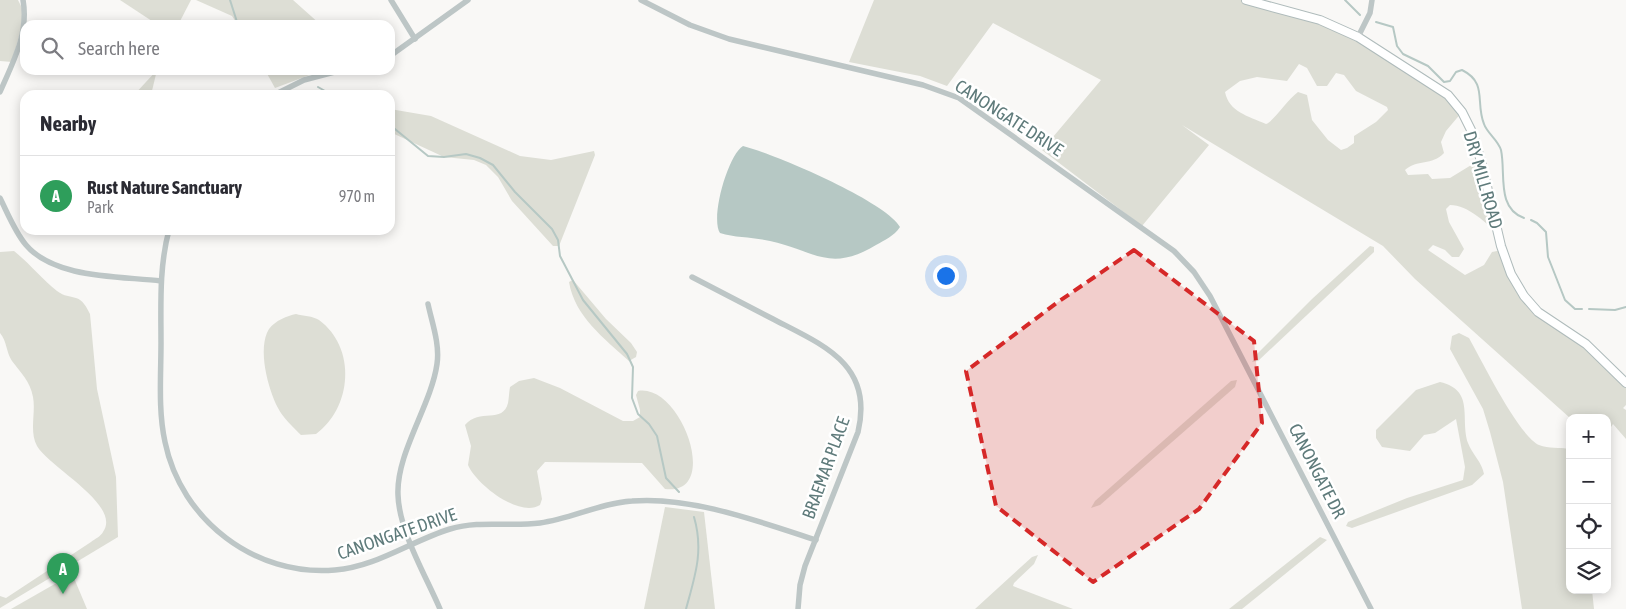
<!DOCTYPE html>
<html lang="en">
<head>
<meta charset="utf-8">
<style>
  body { margin:0; font-family:"Asap Condensed",sans-serif; background:#f7f7f7; color:#2b2b33 }
  .controls { position:absolute; right:15px; bottom:15px; display:grid; overflow:hidden; border-radius:10px; box-shadow:0 2px 12px #0003 }
  .controls button { width:45px; height:45px; display:grid; place-items:center; padding:0; border:0; border-bottom:1px solid #e1e1e2; background:#fff; color:#2b2b33; font:25px sans-serif }
  .you { position:absolute; left:945px; top:275px; width:18px; height:18px; margin:-12px; border:4px solid #fff; border-radius:50%; background:#1a73e8; box-shadow:0 0 0 8px #1a73e833 }
  .badge { display:grid; place-items:center; width:32px; height:32px; border-radius:50%; background:#db2777; color:#fff; font-size:16px; font-weight:700 }
  .pin { position:absolute; translate:-50% -41px; filter:drop-shadow(0 1px 2px #0008) }
  .pin::after { content:''; position:absolute; top:26px; width:18px; height:15px; background:inherit; clip-path:polygon(0 0,100% 0,50% 100%) }
  .list { margin:0; padding:0; list-style:none }
  h2 { display:flex; justify-content:space-between; align-items:center; height:65px; margin:0; padding:0 20px; font-size:21px }
  h2 small { font-size:16px; font-weight:400; color:#7c7c81 }
  .list li { display:grid; grid-template-columns:32px 1fr auto; gap:15px; align-items:center; box-sizing:border-box; height:80px; padding:0 20px; border-top:1px solid #e1e1e2 }
  .list b { display:block; font-size:19px; white-space:nowrap }
  .list p { margin:0; font-size:16px; white-space:nowrap; color:#7c7c81 }
  .list em { font-size:16px; font-style:normal; color:#7c7c81 }
  .icon { flex:none; width:28px; height:28px; fill:none; stroke:currentColor; stroke-width:2; stroke-linecap:round; stroke-linejoin:round }
  .map { position:relative; flex:none; width:1626px; height:609px; overflow:hidden }
  .search { position:absolute; background:#fff; box-shadow:0 2px 12px #0003; left:20px; top:20px; width:375px; height:55px; display:flex; align-items:center; gap:12px; box-sizing:border-box; padding:0 18px; border-radius:15px; color:#7c7c81; font-size:19px }
  .panel { position:absolute; background:#fff; box-shadow:0 2px 12px #0003; left:20px; top:90px; width:375px; height:145px; border-radius:15px }
  .map>svg:first-child { display:block }
</style>
</head>
<body>
<div class="map">
<svg width="1626" height="609" viewBox="0 0 1626 609">
  <rect width="100%" height="100%" fill="#f9f8f6"/>
  <g fill="#ddded5" fill-rule="evenodd">
    <polygon points="0,0 18,0 25,14 12,62 0,61"/>
    <polygon points="120,0 191,0 178,25 158,25"/>
    <polygon points="196,0 293,0 321,25 238,25 232,16"/>
    <path d="M874,0H1246L1320,20L1358,37L1424,78L1462,112L1446,131L1441,142L1444,153C1432,166 1417,159 1405,170L1408,175L1428,174L1432,179L1450,178L1481,159L1499,236C1487,223 1468,205 1450,205L1446,209L1449,222L1464,249L1459,257H1452L1445,250L1433,245L1428,250L1465,275L1484,265L1492,252L1502,250L1523,295L1626,383V405L1623,408L1626,410V439L1613,424L1607,433V418H1570L1415,279L1383,246L1182,125L1209,145L1142,226L1042,150L1101,80L993,23L947,86L920,76L849,62ZM1299,64L1307,68L1317,86H1327L1336,73L1344,75L1356,91L1387,107L1388,110L1376,122L1354,136V143L1347,148L1341,150L1328,140L1312,120L1307,95L1298,92C1287,100 1274,121 1266,124C1248,116 1229,112 1225,92L1240,81L1257,77L1287,81Z"/>
    <polygon points="157,70 151,95 134,95"/>
    <polygon points="265,70 323,70 275,88"/>
    <polygon points="390,109 431,116 520,156 551,160 594,151 595,155 559,246 553,246 512,201 498,177 486,165 474,160 444,157 390,132"/>
    <polygon points="1370,246 1374,247 1374,252 1258,361 1252,362 1257,354 1312,299"/>
    <path d="M14,251C29,263 42,279 57,291C72,302 79,290 90,314L97,389L116,477L118,537L0,608V596L6,598L91,542C95,539 101,536 103,532C122,505 50,468 37,446C29,431 36,413 33,397C30,381 21,373 12,361C6,352 7,341 0,333V252Z"/>
    <path d="M573,280L606,319L631,343L637,352L636,357L629,361C604,338 575,317 569,282Z"/>
    <path d="M296,314C303,316 313,316 319,320C357,348 352,408 316,434L301,435C293,427 283,418 278,408C268,389 257,348 269,329C276,320 287,316 296,314Z"/>
    <path d="M1459,333L1469,338C1482,361 1518,435 1539,445C1549,449 1559,447 1570,449V590H1592L1594,609H1522L1503,482L1490,432L1483,409L1450,349L1452,336Z"/>
    <path d="M534,378L560,388L623,421H633L640,417V410L636,395L638,391C681,383 722,496 665,489L642,463L545,462L537,471L542,499L540,505C519,518 476,484 468,465L471,446L465,425C479,408 503,424 508,403C509,398 509,392 510,387L519,381Z"/>
    <polygon points="1237,380 1235,387 1100,505 1091,508 1095,501 1231,381"/>
    <path d="M1440,382C1475,390 1460,418 1468,443C1472,454 1482,462 1484,474L1472,485L1352,528L1346,526L1348,522L1407,498L1463,480L1465,467L1456,419L1435,433L1424,435L1410,451L1382,447L1376,438V430L1416,390Z"/>
    <polygon points="665,507 704,512 715,609 644,609"/>
    <polygon points="1320,537 1327,540 1242,609 1229,609"/>
    <polygon points="1038,555 1034,564 1014,583 1013,586 1073,609 975,609 1032,557"/>
    <polygon points="71,571 87,609 11,609 67,577"/>
  </g>
  <path fill="#b6c8c4" d="M743,146C774,154 885,201 900,227C894,236 885,240 876,245C829,273 816,251 770,241C754,237 736,238 720,233C710,218 728,155 743,146Z"/>
  <g fill="none" stroke-linecap="round" stroke-linejoin="round">
    <g stroke="#b6c8c4" stroke-width="2">
      <polyline points="230,0 238,25"/>
      <polyline points="1345,0 1360,15"/>
      <path d="M1376,22L1393,27L1397,46L1403,54L1428,66L1444,82L1450,81L1456,72L1462,70C1488,83 1475,102 1484,124C1487,133 1498,140 1501,150C1506,173 1496,208 1524,218"/>
      <polyline points="277,70 293,74"/>
      <polyline points="318,87 332,95"/>
      <polyline points="390,125 428,156 444,157 466,154 480,158 493,165 515,192 552,229 558,240 560,256 583,300 627,354 633,367 632,398 638,414 649,424 657,436 666,478 679,492"/>
      <polyline points="1531,220 1537,223 1546,232 1548,257 1552,267 1565,300 1575,309 1582,309"/>
      <polyline points="1589,309 1615,310 1626,307"/>
      <path d="M686,609C695,576 704,551 694,517"/>
    </g>
    <g stroke="#afbbbb" stroke-width="10">
      <polyline id="secondary" points="1246,0 1320,20 1358,37 1448,95 1462,112 1472,132 1481,161 1501,246 1511,274 1524,296 1538,312 1586,344 1626,383"/>
    </g>
    <g stroke="#bdc6c6" stroke-width="5.5">
      <polyline points="391,0 415,39"/>
      <polyline points="641,0 690,25 729,39 923,85 959,98 1174,251 1194,272 1210,296 1371,609"/>
      <polyline points="1358,37 1370,13 1372,0"/>
      <polyline points="390,56 468,0"/>
      <path d="M0,92C13,62 29,33 23,0"/>
      <polyline points="274,95 304,80 342,70"/>
      <path d="M0,198C8,214 15,232 26,245C55,279 120,276 161,281"/>
      <path d="M169,230C159,267 161,305 161,343C161,376 158,410 165,442C181,520 255,577 335,570C376,567 411,541 450,529C480,520 509,527 540,523C571,519 600,503 632,501C691,496 760,522 816,540"/>
      <path d="M692,277C719,291 746,305 773,319C823,345 874,364 858,432L805,566L800,585L798,609"/>
      <path d="M428,304C432,323 440,344 437,364C431,406 396,453 398,495C399,531 426,576 440,609"/>
    </g>
    <use href="#secondary" stroke="#fff" stroke-width="8"/>
  </g>
  <path fill="#d62828" fill-opacity="0.2" stroke="#d62828" stroke-width="4" stroke-dasharray="10 6" stroke-linejoin="round" d="M1134,250L1254,341L1262,423L1199,509L1093,582L996,506L966,371L1058,302Z"/>
  <g text-anchor="middle" stroke-width="5" stroke-linejoin="round" paint-order="stroke">
    <g font-size="18" fill="#5f7b7b" stroke="#fff">
      <text transform="translate(1009 118) rotate(33)" y="6">CANONGATE DRIVE</text>
      <text transform="translate(1483 180) rotate(74)" y="6">DRY MILL ROAD</text>
      <text transform="translate(826 468) rotate(-70)" y="6">BRAEMAR PLACE</text>
      <text transform="translate(1317 471) rotate(63)" y="6">CANONGATE DR</text>
      <text transform="translate(397 534) rotate(-19)" y="6">CANONGATE DRIVE</text>
    </g>
  </g>
</svg>
<div class="controls">
<button>+</button>
<button>−</button>
<button><svg class="icon" aria-label="locate" viewBox="0 0 24 24"><circle cx="12" cy="12" r="6"/><path d="M12 2v4M12 18v4M2 12h4M18 12h4"/></svg></button>
<button><svg class="icon" aria-label="layers" viewBox="0 0 24 24"><path d="M12 4l9 5-9 5-9-5zM3 14l9 5 9-5"/></svg></button>
</div>
<div class="you"></div>
<div class="pin badge" style="left:63px;top:594px;background:#2e9e5b">A</div>
<div class="search"><svg class="icon" aria-label="search" viewBox="0 0 24 24"><circle cx="10" cy="10" r="6"/><path d="M15 15l6 6"/></svg>Search here</div>
<section class="panel">
<h2>Nearby<small></small></h2>
<ul class="list">
<li><span class="badge" style="background:#2e9e5b">A</span><div><b>Rust Nature Sanctuary</b><p>Park</p></div><em>970 m</em></li>
</ul>
</section>
</div>
</body>
</html>
